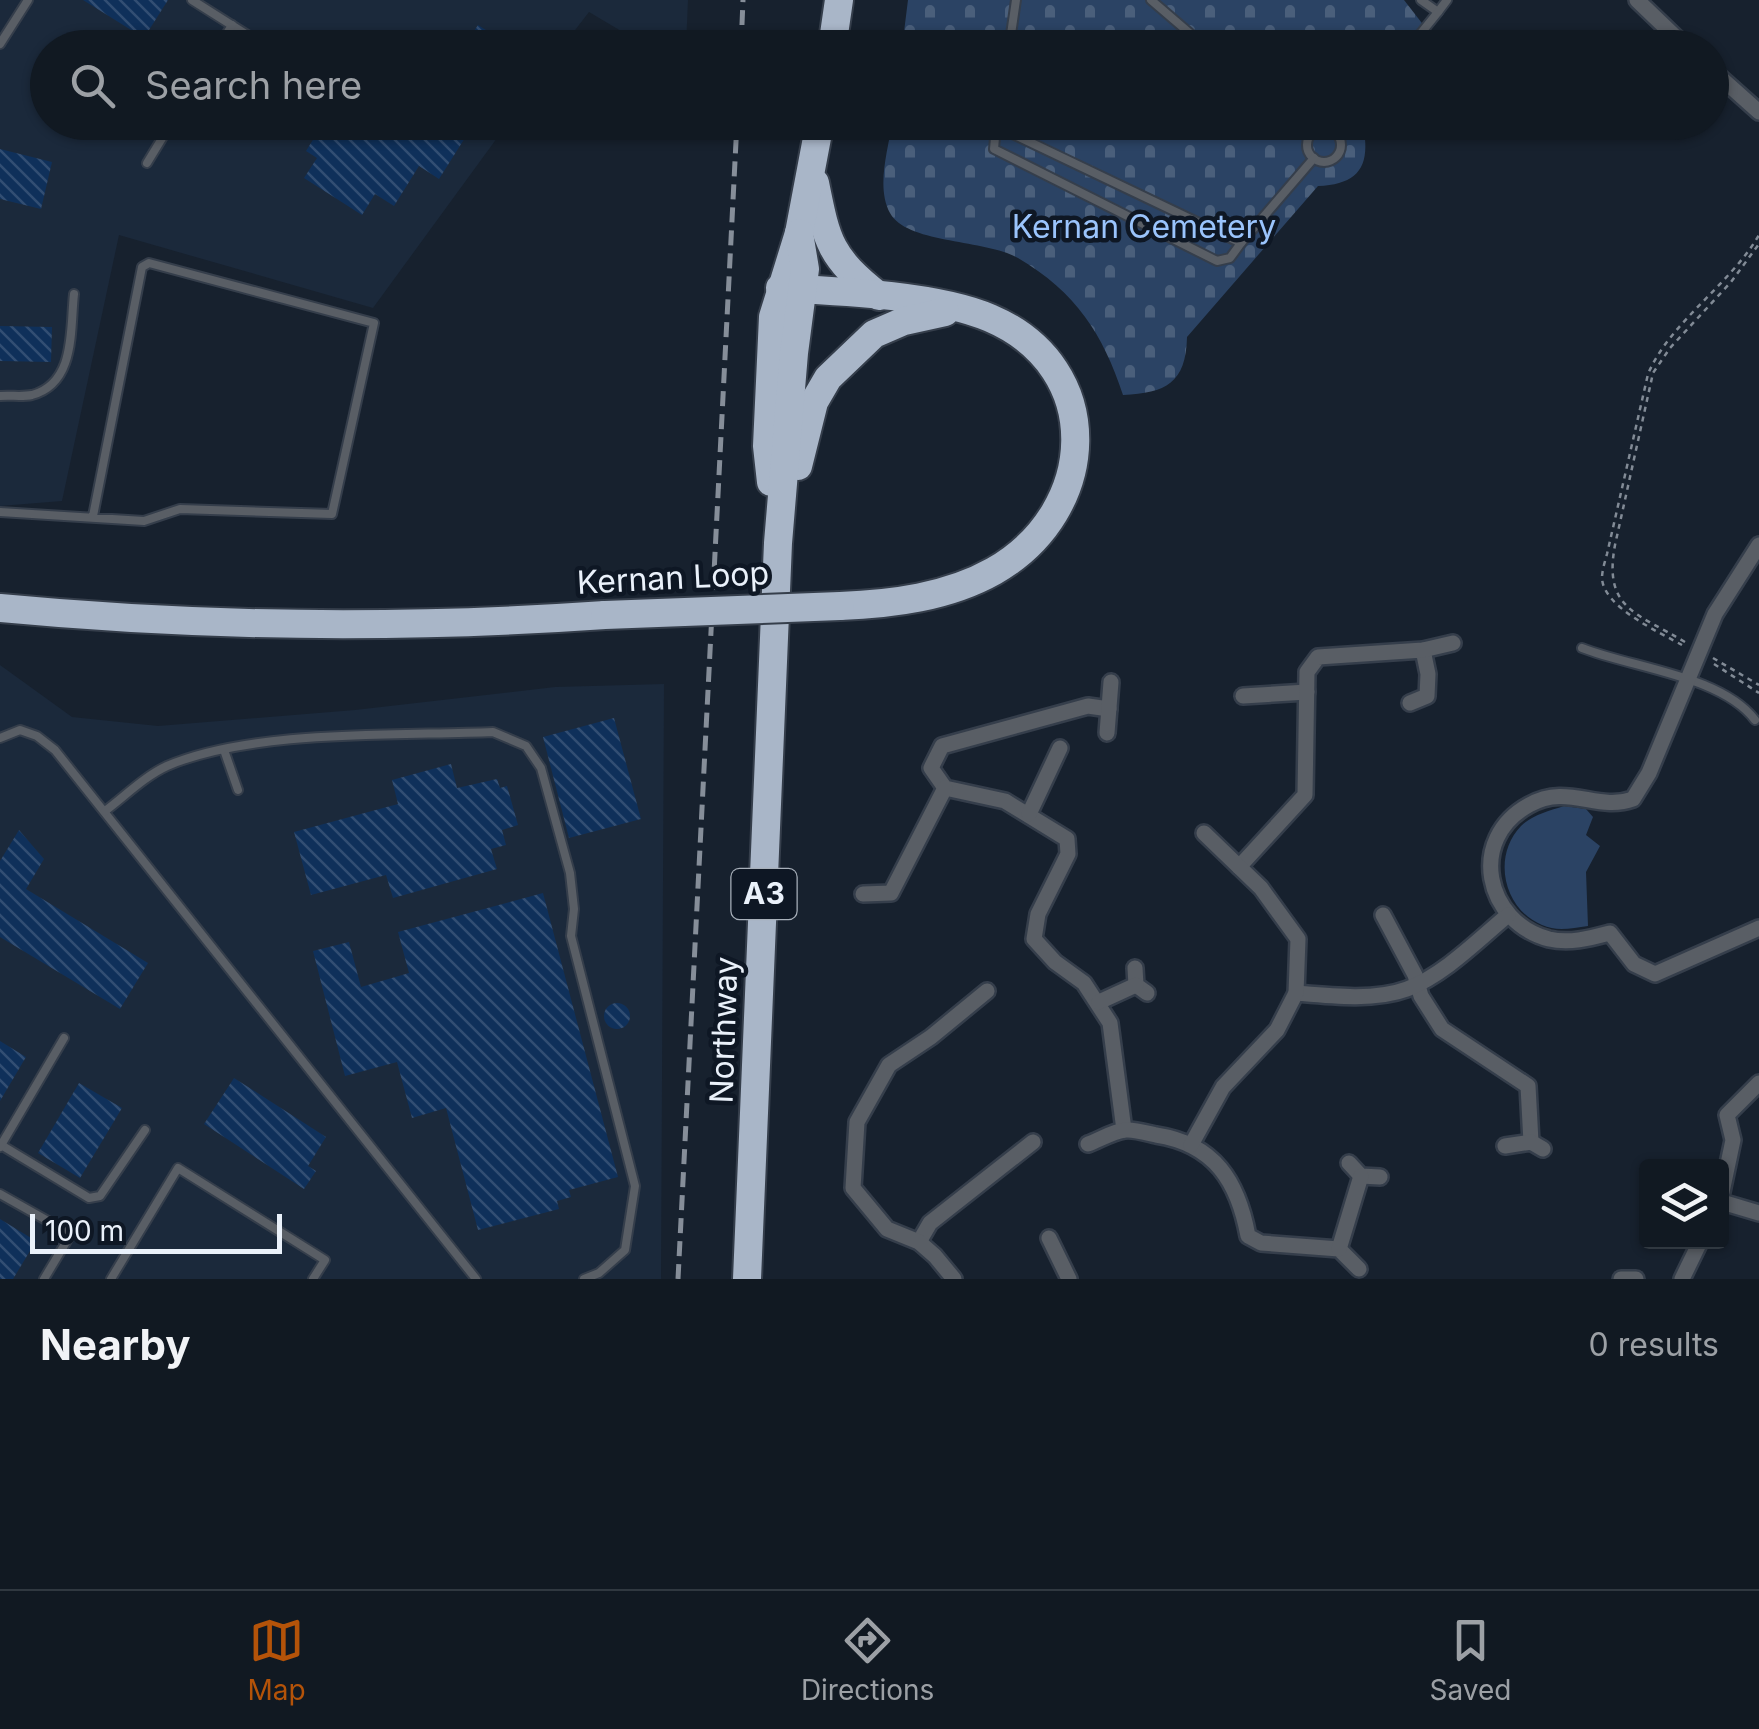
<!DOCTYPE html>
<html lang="en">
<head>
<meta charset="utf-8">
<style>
  body { margin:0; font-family:Inter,sans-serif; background:#1e262f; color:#f1f3f6 }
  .controls { position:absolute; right:30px; bottom:30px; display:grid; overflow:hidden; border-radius:10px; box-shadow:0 2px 8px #0004 }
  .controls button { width:90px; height:90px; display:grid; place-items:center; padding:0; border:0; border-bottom:2px solid #303840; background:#111922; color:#f1f3f6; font:50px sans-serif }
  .scale { position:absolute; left:30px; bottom:25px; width:252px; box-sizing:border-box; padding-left:10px; border:5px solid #eaf1fa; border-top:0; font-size:28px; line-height:35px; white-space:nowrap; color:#eaf1fa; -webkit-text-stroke:8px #0e1724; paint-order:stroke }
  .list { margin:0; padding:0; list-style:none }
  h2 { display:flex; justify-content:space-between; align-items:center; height:130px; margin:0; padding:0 40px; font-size:42px }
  h2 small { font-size:32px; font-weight:400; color:#9ca0a5 }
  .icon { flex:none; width:55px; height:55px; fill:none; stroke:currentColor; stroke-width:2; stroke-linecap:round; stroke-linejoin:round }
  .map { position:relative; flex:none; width:1759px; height:1279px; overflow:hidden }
  .search { position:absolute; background:#111922; box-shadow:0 2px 8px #0004; left:30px; right:30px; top:30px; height:110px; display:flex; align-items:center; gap:25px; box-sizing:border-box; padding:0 35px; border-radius:55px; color:#9ca0a5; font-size:38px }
  .sheet { height:310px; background:#111922 }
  nav { display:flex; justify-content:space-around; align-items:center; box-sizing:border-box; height:140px; border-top:2px solid #303840; background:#111922; font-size:28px; color:#9ca0a5 }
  nav a { display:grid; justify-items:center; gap:5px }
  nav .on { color:#b45309 }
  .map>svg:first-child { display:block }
</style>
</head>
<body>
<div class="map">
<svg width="1759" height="1279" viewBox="0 0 1759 1279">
  <defs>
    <pattern id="cemetery-stones" width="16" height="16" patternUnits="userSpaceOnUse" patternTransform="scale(2.5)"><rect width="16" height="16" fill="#2b4364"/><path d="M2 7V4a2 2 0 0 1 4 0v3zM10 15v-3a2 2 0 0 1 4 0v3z" fill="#4a5f7b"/></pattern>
    <pattern id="building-back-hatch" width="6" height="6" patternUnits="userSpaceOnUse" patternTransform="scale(2.5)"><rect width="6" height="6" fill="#0f305a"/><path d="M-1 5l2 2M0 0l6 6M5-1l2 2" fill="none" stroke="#324e73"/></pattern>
  </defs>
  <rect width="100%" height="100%" fill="#17212e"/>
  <g fill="#1b293b">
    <polygon points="0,0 688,0 686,47 648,47 589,12 562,47 48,48 48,122 508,123 373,308 119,235 62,501 0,506"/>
    <polygon points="0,665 72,717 158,726 355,710 555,687 664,684 661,1279 0,1279"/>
  </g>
  <path fill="#2b4364" d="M1564,806L1586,809L1593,817L1586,835L1600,846L1586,872L1588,926C1572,928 1557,932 1542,925C1503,909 1492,856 1521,826C1532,815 1549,811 1564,806Z"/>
  <g fill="url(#cemetery-stones)">
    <polygon points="908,0 1404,0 1435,40 1429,48 902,48"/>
    <path d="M892,123H1371L1364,131C1370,169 1356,184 1318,186L1187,337C1186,383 1166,393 1123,395C1103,334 1076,292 1018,258C985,239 907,244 890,213C876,187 888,151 892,123Z"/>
  </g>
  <g fill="url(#building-back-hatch)">
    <polygon points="83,0 168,0 144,38"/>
    <polygon points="478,25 514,48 463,48"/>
    <polygon points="324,122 475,122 439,179 419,166 394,206 375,194 362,215 304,178 317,158 306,151"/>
    <polygon points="0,149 52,162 41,209 0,199"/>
    <polygon points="0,326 52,327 51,362 0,361"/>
    <polygon points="614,718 641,819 569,838 543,737"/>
    <polygon points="451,764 457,788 497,779 500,788 507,786 518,825 502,830 506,845 491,849 497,869 393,898 386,875 311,895 294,832 398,804 392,780"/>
    <polygon points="19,830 44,859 26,889 148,963 120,1009 0,937 0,861"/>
    <polygon points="543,893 618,1177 569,1190 571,1197 557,1201 559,1209 478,1230 446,1108 412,1118 397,1062 345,1076 313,951 349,942 361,987 409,973 398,932"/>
    <circle cx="617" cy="1016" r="13"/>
    <polygon points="0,1041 26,1057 0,1101"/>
    <polygon points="234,1078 326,1137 308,1166 316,1171 304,1189 204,1124"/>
    <polygon points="79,1083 122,1108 80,1178 38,1153"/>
    <polygon points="0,1219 36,1241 13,1279 0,1279"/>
  </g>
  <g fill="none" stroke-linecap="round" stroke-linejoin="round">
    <g stroke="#353e4b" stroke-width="12">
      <g id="lane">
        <polyline points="192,0 268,48"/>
        <polyline points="1151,0 1207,48"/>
        <polyline points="1421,0 1438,12 1447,0"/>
        <polyline points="0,44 28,0"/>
        <polyline points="218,48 232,25"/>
        <polyline points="1009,48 1016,0"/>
        <polyline points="1409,48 1438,12"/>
        <polyline points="1297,122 1311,134"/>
        <polyline points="996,126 1241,243 1230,258 1217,261 994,149 996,126 996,122"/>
        <circle cx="1324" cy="145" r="17"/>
        <polyline points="147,163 172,122"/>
        <polyline points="1241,243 1314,158"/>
        <path d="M0,396C10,395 22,397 32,395C76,383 70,329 74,294"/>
        <polyline points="0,512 144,521 180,509 332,514 374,323 149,263 142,267 93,516"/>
        <path d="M1582,648C1633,668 1722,676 1755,720"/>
        <polyline points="0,738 20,730 37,736 55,750 476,1279"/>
        <polyline points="224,750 238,790"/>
        <path d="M105,811C125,796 145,776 167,766C253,729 399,736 493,732L526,746L541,768L570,873L574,909L571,936L635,1186L625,1250L599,1273L584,1279"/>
        <polyline points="1,1145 89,1198 100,1196 145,1130"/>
        <polyline points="0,1147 64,1038"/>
        <polyline points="0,1194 71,1234 44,1279"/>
        <polyline points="111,1279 178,1168 325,1260 313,1279"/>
      </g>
    </g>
    <g stroke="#353e4b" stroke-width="20">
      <g id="street">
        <polyline points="1637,0 1687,48"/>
        <polyline points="1712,70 1759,112"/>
        <path d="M1759,545L1715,614L1649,773L1633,799C1597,812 1568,783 1529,805C1467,839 1485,922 1549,939C1570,944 1591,938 1610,933L1634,964L1655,974L1759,928"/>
        <polyline points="1243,696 1307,692"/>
        <polyline points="1410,703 1427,696 1428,674 1423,650"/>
        <polyline points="1109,709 1088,706 942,746 931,768 945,788 1005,801 1067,839 1068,854 1038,914 1034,939 1055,962 1084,983 1110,1023 1124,1130"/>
        <polyline points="1107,733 1111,682"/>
        <polyline points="1029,814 1060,748"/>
        <polyline points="1239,867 1305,795 1307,672 1318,657 1423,650 1453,643"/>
        <polyline points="863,894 891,893 945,788"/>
        <polyline points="1383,915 1415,975 1421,996 1442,1029 1528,1086 1531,1142"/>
        <polyline points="1135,968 1136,985 1147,993"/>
        <path d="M1296,993C1330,996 1375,1001 1407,989C1444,975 1478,940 1508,915"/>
        <polyline points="1099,1002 1136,985"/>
        <path d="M1088,1144C1099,1140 1114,1131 1125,1130C1134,1129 1147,1133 1156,1135C1215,1144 1238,1182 1248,1236L1261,1243L1339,1249L1359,1269"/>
        <polyline points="1191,1145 1223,1087 1277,1030 1296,993 1298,939 1261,888 1204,833"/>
        <polyline points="1505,1146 1531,1142 1543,1149"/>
        <polyline points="1349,1163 1361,1176 1380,1177"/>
        <polyline points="1722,1192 1733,1140 1727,1115 1759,1083"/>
        <polyline points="1722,1202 1759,1213"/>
        <polyline points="1049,1238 1069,1279"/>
        <polyline points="919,1242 930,1223 1033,1142"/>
        <polyline points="1339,1249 1361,1176"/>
        <polyline points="954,1279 935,1256 919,1242 887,1229 853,1188 857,1122 889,1065 931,1037 987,991"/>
        <polyline points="1621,1279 1636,1279"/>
        <polyline points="1682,1279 1700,1242"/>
      </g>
    </g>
    <g stroke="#353e4b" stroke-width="32">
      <g id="highway">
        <polyline points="832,48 839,0"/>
        <path d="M815,183C827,243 830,257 879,296"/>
        <path d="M780,288C839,291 937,295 990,318C1107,368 1099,511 994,571C948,597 892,604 840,606"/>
        <polyline points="798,466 814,402 828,378 874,334 904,321 945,312"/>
        <polyline points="771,482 767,446 773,317 799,233 820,122"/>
        <path d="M0,608C200,627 404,629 605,615"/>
        <polyline points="747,1279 778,543 794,353 805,269 799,233"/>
      </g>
    </g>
    <g stroke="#828b96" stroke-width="2.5" stroke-dasharray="5 5" stroke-linecap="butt">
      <path d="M1685,642C1637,613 1603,609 1615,545L1653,373L1670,348L1731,282L1759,244"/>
      <path d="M1682,645C1659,632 1603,607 1602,578C1602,571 1605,561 1607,554L1648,374C1670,322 1729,286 1759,235"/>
      <polyline points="1713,658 1759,685"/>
      <polyline points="1714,664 1759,693"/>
    </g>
    <use href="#lane" stroke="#595e65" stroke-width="8"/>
    <use href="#street" stroke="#595e65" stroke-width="15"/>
    <use href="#highway" stroke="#a9b6c8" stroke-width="28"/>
    <g stroke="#868e99" stroke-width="5" stroke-dasharray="15 8" stroke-linecap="butt">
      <polyline points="741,48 743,0"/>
      <polyline points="678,1279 737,122"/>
    </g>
    <g stroke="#353e4b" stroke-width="32" stroke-linecap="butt">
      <polyline id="highway-bridge" points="605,615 840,606"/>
    </g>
    <use href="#highway-bridge" stroke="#a9b6c8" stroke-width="28"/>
  </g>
  <g text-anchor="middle" stroke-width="9" stroke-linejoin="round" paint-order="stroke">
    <rect fill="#0e1724" stroke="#a8b0ba" stroke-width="2.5" x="731.5" y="869" width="65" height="50" rx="8"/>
    <g font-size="30" font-weight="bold" fill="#eaf1fa">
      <text x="764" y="904">A3</text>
    </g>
    <g font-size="32" fill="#9ac4fc" stroke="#0e1724">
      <text x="1144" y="238">Kernan Cemetery</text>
    </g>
    <g font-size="32" fill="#eaf1fa" stroke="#0e1724">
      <text transform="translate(673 578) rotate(-3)" y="11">Kernan Loop</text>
      <text transform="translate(724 1030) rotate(-88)" y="11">Northway</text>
    </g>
  </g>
</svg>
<div class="controls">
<button><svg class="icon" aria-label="layers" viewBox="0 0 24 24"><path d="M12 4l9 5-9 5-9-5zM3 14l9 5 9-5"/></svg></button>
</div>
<div class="scale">100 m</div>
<div class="search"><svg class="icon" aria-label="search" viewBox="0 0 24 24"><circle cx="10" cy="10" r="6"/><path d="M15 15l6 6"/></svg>Search here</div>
</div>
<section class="sheet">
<h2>Nearby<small>0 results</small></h2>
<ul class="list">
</ul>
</section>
<nav>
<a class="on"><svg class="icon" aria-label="map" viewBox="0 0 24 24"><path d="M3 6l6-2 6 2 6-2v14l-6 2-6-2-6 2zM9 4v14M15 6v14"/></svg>Map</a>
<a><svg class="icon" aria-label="directions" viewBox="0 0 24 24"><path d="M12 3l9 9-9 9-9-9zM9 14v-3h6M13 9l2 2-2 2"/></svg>Directions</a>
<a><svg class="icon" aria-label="saved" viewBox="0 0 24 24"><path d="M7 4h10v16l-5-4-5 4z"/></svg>Saved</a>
</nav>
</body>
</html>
